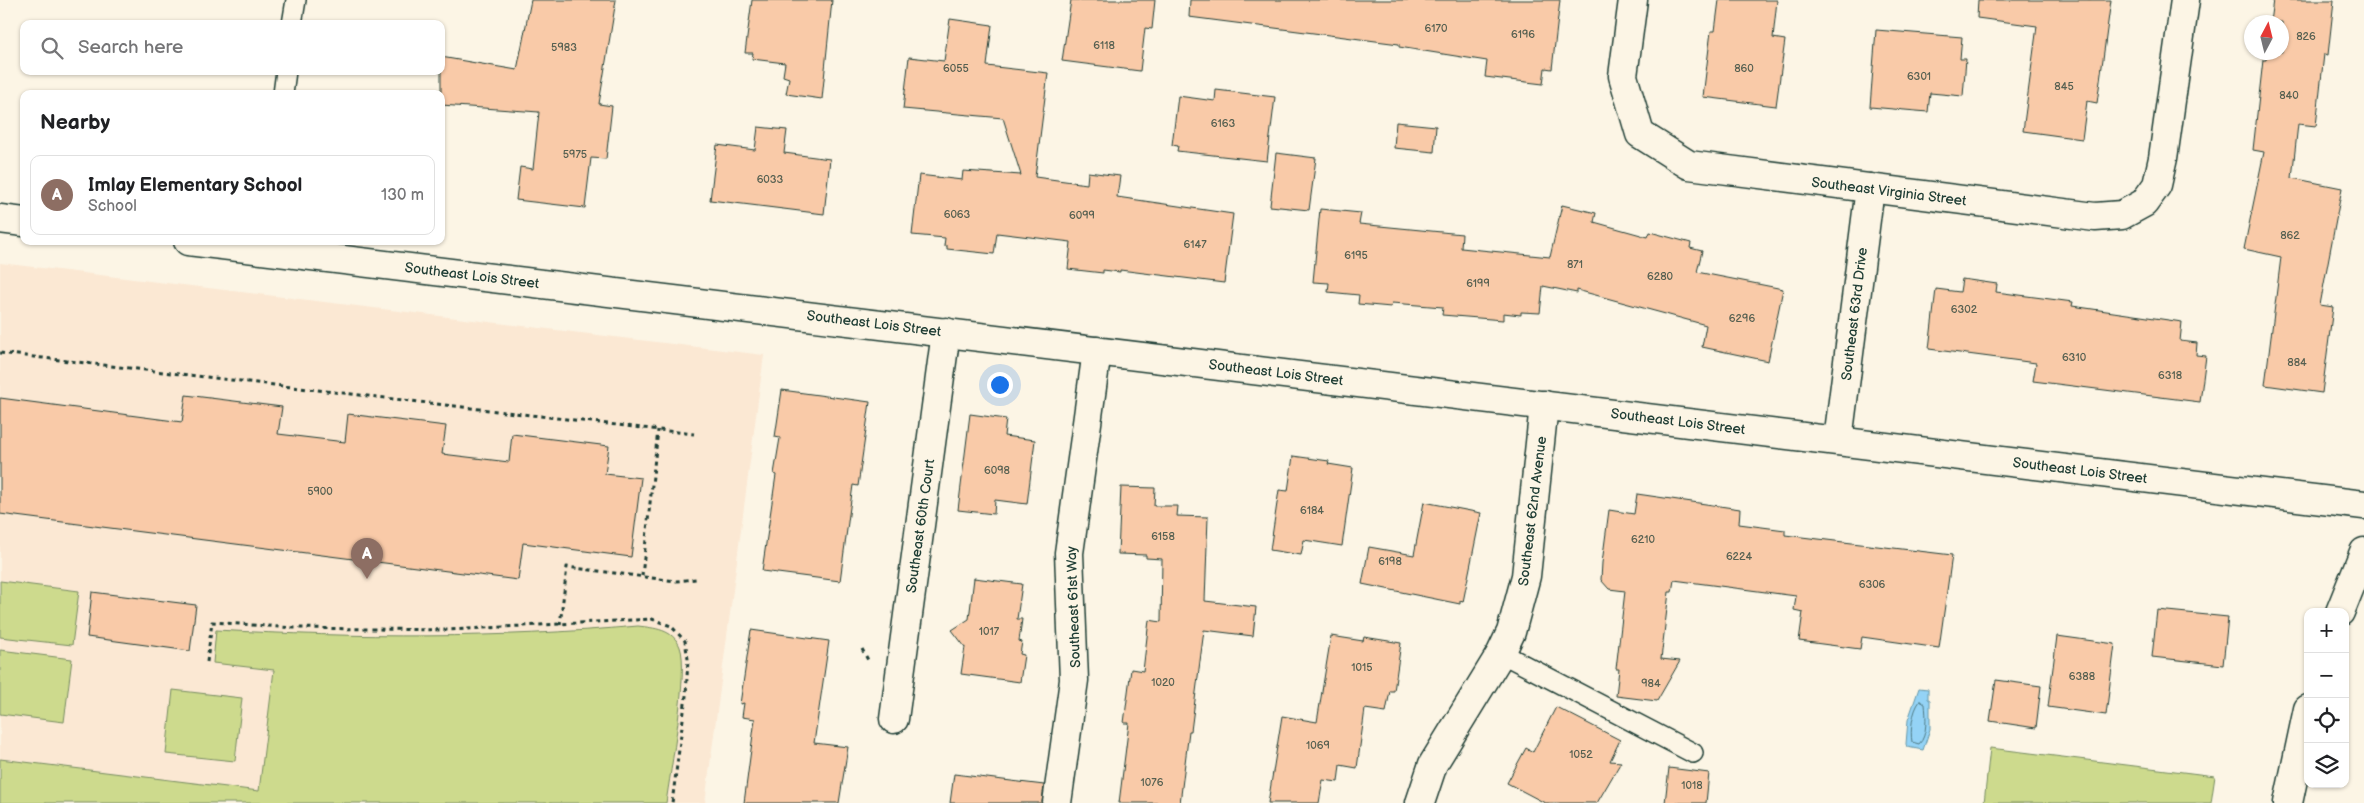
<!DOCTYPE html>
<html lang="en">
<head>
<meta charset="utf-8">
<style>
  body { margin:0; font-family:"Balsamiq Sans",sans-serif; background:#f2f2f2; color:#202124 }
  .controls { position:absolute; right:15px; bottom:15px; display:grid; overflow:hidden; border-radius:10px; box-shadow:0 1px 4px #0004 }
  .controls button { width:45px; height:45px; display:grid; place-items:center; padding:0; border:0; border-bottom:1px solid #e0e0e0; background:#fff; color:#202124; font:25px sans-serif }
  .compass { position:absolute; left:2244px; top:15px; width:45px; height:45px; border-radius:50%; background:#fff; box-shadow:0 1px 4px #0004; rotate:7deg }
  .you { position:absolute; left:999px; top:384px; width:18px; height:18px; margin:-12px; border:4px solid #fff; border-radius:50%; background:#1a73e8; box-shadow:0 0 0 8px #1a73e833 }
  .badge { display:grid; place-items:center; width:32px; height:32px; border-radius:50%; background:#0f766e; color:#fff; font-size:16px; font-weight:700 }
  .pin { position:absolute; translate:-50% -41px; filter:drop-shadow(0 1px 2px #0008) }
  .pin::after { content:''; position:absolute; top:26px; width:18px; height:15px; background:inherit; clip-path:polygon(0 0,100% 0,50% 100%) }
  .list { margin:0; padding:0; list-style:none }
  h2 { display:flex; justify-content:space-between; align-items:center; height:65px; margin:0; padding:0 20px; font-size:21px }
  h2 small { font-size:16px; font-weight:400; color:#757577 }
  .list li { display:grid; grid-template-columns:32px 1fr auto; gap:15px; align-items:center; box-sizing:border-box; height:80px; margin:0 10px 10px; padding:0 10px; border:1px solid #e0e0e0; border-radius:10px }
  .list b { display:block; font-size:19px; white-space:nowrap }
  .list p { margin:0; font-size:16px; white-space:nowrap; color:#757577 }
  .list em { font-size:16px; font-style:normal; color:#757577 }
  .icon { flex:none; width:28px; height:28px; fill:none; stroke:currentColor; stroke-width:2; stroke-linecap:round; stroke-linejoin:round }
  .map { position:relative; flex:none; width:2364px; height:803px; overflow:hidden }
  .search { position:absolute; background:#fff; box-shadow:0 1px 4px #0004; left:20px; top:20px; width:425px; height:55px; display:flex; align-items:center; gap:12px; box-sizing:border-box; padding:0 18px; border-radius:10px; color:#757577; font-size:19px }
  .panel { position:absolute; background:#fff; box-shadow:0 1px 4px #0004; left:20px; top:90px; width:425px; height:155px; border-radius:10px }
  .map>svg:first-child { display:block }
</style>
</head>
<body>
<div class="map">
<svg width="2364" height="803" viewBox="0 0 2364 803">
  <rect width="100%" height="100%" fill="#fcf5e5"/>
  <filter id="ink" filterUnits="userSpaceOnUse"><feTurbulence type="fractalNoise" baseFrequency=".02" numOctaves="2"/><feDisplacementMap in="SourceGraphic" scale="10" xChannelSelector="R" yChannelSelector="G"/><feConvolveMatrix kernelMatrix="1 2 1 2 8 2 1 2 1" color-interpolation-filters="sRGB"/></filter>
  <g filter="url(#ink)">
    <polygon fill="#fbe8d3" points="0,263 764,355 705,803 0,803"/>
    <g fill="#cdda8d" stroke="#768c60">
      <polygon points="0,581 79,591 72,645 0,637"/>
      <path d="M638,626C654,628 673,629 680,647C689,669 670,774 666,803H0V759L259,791L274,670L213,663L216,630C357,638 497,639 638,626Z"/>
      <polygon points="0,650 72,659 64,722 0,714"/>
      <polygon points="173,690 242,698 235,761 166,754"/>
      <polygon points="1990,748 2215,776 2211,803 1984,803"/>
    </g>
    <polygon fill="#94d3f6" stroke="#6597a8" points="1919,688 1928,689 1928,699 1930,700 1930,729 1923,750 1907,747 1906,744 1908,720"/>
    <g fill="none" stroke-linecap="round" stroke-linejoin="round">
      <path stroke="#4e7982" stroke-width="1" d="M1920,701L1925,704C1926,715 1928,736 1919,744L1912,742C1910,731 1912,711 1920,701Z"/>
    </g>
    <g fill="#f9caa8" stroke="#1f3d34">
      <polygon points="531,0 616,0 599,104 612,106 606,159 591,158 585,208 516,200 520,167 533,169 539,112 441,105 441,57 517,70"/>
      <polygon points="752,0 832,0 822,99 786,94 789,78 783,76 785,63 752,59 753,53 745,53"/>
      <polygon points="1071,0 1155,0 1152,29 1145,28 1140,71 1062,61"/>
      <polygon points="1190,0 1560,0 1552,69 1545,68 1543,84 1485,77 1487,61 1399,47 1399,44 1189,17"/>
      <polygon points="1719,0 1777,0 1773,38 1785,40 1776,106 1703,97 1711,31 1715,31"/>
      <polygon points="1978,0 2111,0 2097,103 2087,101 2082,139 2023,131 2037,26 1977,18"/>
      <polygon points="2273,0 2334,0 2328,55 2324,54 2316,126 2298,124 2292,178 2342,188 2320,305 2333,307 2322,393 2265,385 2281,257 2244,249 2264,152 2253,150 2263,60 2266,60 2267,52 2282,52 2282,22 2270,22"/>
      <polygon points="950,19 992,25 987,66 1048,73 1035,177 1087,184 1088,172 1120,176 1117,197 1233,214 1224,283 1120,270 1120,272 1103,270 1103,273 1068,269 1071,242 997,233 994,254 947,249 947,246 944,246 945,238 912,235 919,175 962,180 963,171 1021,175 1003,118 903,109 909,57 944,61"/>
      <polygon points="1876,30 1962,37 1960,59 1966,59 1963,96 1930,93 1928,112 1870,107"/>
      <polygon points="1216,90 1275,97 1267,161 1177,151 1178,146 1172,145 1178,96 1215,101"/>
      <polygon points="1396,122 1436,126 1434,152 1394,148"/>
      <polygon points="758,127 787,130 784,153 830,159 824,214 710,200 717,145 755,150"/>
      <polygon points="1276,153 1316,158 1309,210 1270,206"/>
      <polygon points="1562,205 1596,213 1594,222 1648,237 1650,232 1691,243 1690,248 1702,251 1697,272 1783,289 1768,361 1702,347 1706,325 1577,290 1577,293 1543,286 1540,313 1521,312 1521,315 1503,313 1503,320 1442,315 1443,307 1392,303 1391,307 1358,304 1359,295 1328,292 1329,283 1313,282 1320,209 1361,213 1359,224 1462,234 1461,248 1550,257"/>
      <polygon points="1962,279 1997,284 1996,292 2073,302 2072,306 2182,322 2180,341 2197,343 2196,355 2206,356 2200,402 2033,381 2036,363 1929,349 1936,289 1960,292"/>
      <polygon points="782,390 870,402 858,486 853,485 840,581 762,571 776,475 774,474 780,438 775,437"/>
      <polygon points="186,395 282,407 278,434 345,442 348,414 446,426 442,454 509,462 512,434 609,446 605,474 641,478 631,557 523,543 518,580 0,514 0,398 182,422"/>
      <polygon points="970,414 1006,419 1004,436 1035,440 1027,504 995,500 994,514 958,510"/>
      <polygon points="1293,456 1329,461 1328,464 1353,468 1342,546 1304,540 1301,555 1270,550 1279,490 1288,491"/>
      <polygon points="1121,487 1155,488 1154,506 1178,506 1177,516 1208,517 1205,601 1256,607 1253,636 1204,630 1191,731 1189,731 1180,803 1119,803 1129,723 1124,723 1131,669 1143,671 1149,620 1161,622 1162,559 1146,558 1146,555 1118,554"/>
      <polygon points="1637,494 1740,509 1739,524 1785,530 1785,535 1952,555 1939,648 1862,637 1860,649 1799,641 1803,612 1794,610 1796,596 1674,580 1672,592 1669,592 1661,659 1680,661 1657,701 1616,696 1619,669 1616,669 1625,591 1609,589 1601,580 1602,563 1609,510 1634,514"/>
      <polygon points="1424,502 1481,513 1463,602 1460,601 1460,604 1362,584 1369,547 1414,555"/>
      <polygon points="974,578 1022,584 1017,619 1022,619 1019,641 1022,642 1020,654 1024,655 1020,682 961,674 965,647 952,630 969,619"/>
      <polygon points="92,592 196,605 190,651 87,637"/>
      <polygon points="2157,610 2228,617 2223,665 2152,657"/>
      <polygon points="751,630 829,641 814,743 848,747 839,803 744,803 755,719 742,717 744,703 740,704"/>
      <polygon points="1331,636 1363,641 1364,637 1401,643 1394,691 1390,691 1386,712 1365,709 1357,768 1340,765 1338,782 1323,780 1319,803 1268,803 1282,716 1317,722"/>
      <polygon points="2057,636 2115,644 2106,715 2048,707"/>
      <polygon points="1996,680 2041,686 2036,728 1990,721"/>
      <polygon points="1556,707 1620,740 1610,761 1621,762 1597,803 1545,803 1507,783 1526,748 1533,752"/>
      <polygon points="1669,768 1709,773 1706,803 1665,803"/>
      <polygon points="954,774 1044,785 1042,803 950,803"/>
    </g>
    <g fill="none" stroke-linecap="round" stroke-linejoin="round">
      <g stroke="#1f3d34" stroke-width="22">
        <g id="service">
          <polyline points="292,24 296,0"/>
          <polyline points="283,94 286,71"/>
          <polyline points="1501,653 1693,753"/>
        </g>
      </g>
      <g stroke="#1f3d34" stroke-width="31">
        <g id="minor">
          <polyline points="1633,0 1623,76 1640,134 1689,165 2095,217 2122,215 2144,203 2157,185 2163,158 2185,0"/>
          <polyline points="0,219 24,222"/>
          <polyline points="188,241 2364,505"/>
          <polyline points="1838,440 1870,188"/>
          <polyline points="2340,612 2364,552"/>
          <polyline points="894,719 946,332"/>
          <polyline points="1057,803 1074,680 1069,553 1097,351"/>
          <polyline points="1420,803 1433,764 1501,653 1511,632 1526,576 1544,405"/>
          <polyline points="2288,803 2308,709"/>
        </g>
      </g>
      <g stroke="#1f3d34" stroke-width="3" stroke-dasharray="4 4" stroke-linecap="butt">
        <polyline points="0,353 694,434"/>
        <polyline points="642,576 658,430"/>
        <polyline points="560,625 567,567 676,581 696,579"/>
        <polyline points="862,649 869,662"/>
        <polyline points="207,662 212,622 294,628 448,630 652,619 671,626 685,641 688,659 686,696 672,803"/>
      </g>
      <use href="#service" stroke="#fcf5e5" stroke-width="19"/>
      <use href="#minor" stroke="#fcf5e5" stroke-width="28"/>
    </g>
  </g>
  <g text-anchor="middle" stroke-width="4" stroke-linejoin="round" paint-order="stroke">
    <g font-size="11" fill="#566051">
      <text x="1436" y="32">6170</text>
      <text x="1523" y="38">6196</text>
      <text x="2306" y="40">826</text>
      <text x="1104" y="49">6118</text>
      <text x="564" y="51">5983</text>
      <text x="956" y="72">6055</text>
      <text x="1744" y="72">860</text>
      <text x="1919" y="80">6301</text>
      <text x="2064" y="90">845</text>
      <text x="2289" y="99">840</text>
      <text x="1223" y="127">6163</text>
      <text x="575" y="158">5975</text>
      <text x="770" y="183">6033</text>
      <text x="957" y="218">6063</text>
      <text x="1082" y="219">6099</text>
      <text x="2290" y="239">862</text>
      <text x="1195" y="248">6147</text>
      <text x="1356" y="259">6195</text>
      <text x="1575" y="268">871</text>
      <text x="1660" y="280">6280</text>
      <text x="1478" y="287">6199</text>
      <text x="1964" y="313">6302</text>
      <text x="1742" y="322">6296</text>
      <text x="2074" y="361">6310</text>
      <text x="2297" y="366">884</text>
      <text x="2170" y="379">6318</text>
      <text x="997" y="474">6098</text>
      <text x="320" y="495">5900</text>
      <text x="1312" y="514">6184</text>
      <text x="1163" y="540">6158</text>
      <text x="1643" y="543">6210</text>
      <text x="1739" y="560">6224</text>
      <text x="1390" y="565">6198</text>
      <text x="1872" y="588">6306</text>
      <text x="989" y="635">1017</text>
      <text x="1362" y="671">1015</text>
      <text x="2082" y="680">6388</text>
      <text x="1163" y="686">1020</text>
      <text x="1651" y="687">984</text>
      <text x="1318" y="749">1069</text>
      <text x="1581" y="758">1052</text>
      <text x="1152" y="786">1076</text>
      <text x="1692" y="789">1018</text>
    </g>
    <g font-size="14" fill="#1f3d34" stroke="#fcf5e5">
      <text transform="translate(1889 191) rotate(7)" y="5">Southeast Virginia Street</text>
      <text transform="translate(472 275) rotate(7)" y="5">Southeast Lois Street</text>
      <text transform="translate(1854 314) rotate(-83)" y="5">Southeast 63rd Drive</text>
      <text transform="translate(874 323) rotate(7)" y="5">Southeast Lois Street</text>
      <text transform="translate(1276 372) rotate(7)" y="5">Southeast Lois Street</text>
      <text transform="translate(1678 421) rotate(7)" y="5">Southeast Lois Street</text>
      <text transform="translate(2080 470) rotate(7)" y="5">Southeast Lois Street</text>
      <text transform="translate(1532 511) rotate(-83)" y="5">Southeast 62nd Avenue</text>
      <text transform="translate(920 526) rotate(-82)" y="5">Southeast 60th Court</text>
      <text transform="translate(1073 607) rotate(-92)" y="5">Southeast 61st Way</text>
    </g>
  </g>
</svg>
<div class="controls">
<button>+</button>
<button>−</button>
<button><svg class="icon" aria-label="locate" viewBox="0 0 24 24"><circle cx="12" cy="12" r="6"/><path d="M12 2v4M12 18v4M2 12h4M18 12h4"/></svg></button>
<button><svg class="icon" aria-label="layers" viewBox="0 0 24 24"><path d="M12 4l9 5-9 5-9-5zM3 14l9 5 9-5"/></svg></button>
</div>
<svg class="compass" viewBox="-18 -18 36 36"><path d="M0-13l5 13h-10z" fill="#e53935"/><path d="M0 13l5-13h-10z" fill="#757577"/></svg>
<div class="you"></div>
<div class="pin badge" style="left:367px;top:579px;background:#8d6e63">A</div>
<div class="search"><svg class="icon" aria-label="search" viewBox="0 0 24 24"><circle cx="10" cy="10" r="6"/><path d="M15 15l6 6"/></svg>Search here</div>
<section class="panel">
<h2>Nearby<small></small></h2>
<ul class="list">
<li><span class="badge" style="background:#8d6e63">A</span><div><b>Imlay Elementary School</b><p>School</p></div><em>130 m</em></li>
</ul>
</section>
</div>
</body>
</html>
